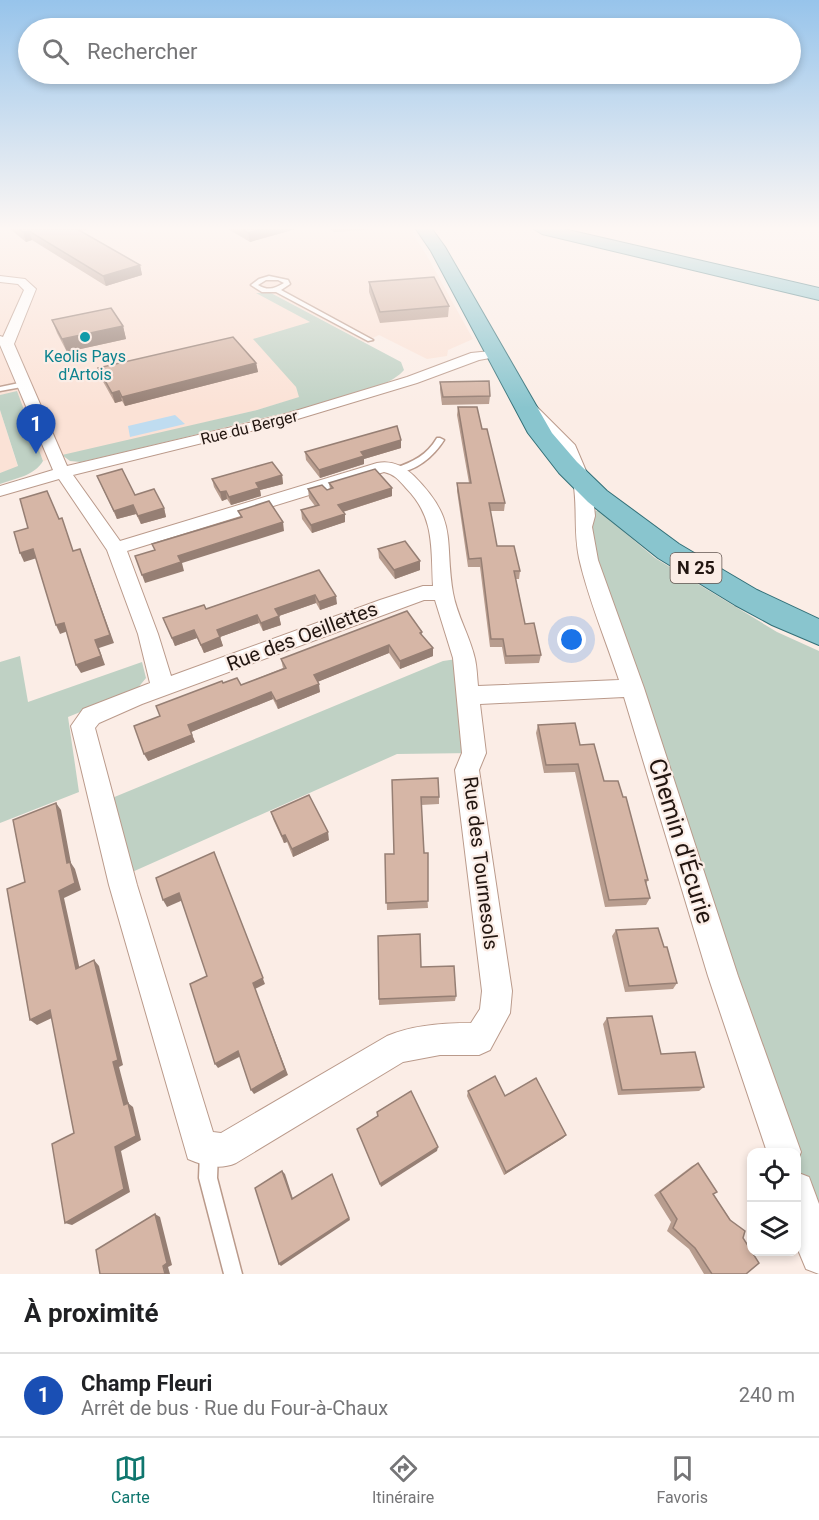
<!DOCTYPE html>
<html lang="fr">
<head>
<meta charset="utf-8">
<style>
  body { margin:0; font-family:Roboto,sans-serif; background:#f6f6f6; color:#202124 }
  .controls { position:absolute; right:18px; bottom:18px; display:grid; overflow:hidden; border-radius:12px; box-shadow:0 3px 9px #0003 }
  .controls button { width:54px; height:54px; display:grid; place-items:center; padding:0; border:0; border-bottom:2px solid #e0e0e0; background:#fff; color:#202124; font:30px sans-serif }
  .you { position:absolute; left:572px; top:640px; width:21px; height:21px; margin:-15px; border:4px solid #fff; border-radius:50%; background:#1a73e8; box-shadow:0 0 0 9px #1a73e833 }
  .badge { display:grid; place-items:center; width:39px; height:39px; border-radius:50%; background:#0f766e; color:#fff; font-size:20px; font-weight:700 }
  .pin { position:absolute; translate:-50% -50px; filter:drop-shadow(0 2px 3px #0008) }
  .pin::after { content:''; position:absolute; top:32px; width:21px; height:18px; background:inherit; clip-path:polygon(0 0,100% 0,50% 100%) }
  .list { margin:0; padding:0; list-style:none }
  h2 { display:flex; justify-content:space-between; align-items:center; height:78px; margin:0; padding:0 24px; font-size:26px }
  h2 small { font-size:20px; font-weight:400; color:#757577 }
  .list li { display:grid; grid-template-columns:39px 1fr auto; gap:18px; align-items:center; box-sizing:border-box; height:84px; padding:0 24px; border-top:2px solid #e0e0e0 }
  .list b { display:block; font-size:22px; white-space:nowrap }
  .list p { margin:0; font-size:20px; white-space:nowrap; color:#757577 }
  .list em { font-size:20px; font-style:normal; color:#757577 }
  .icon { flex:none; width:33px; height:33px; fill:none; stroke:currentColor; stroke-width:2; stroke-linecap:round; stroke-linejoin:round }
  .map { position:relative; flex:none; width:819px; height:1274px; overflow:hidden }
  .search { position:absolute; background:#fff; box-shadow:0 3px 9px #0003; left:18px; right:18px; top:18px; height:66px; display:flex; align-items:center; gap:15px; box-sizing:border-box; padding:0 21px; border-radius:33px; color:#757577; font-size:22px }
  .sheet { height:162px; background:#fff }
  nav { display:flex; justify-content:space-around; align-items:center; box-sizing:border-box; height:84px; border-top:2px solid #e0e0e0; background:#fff; font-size:16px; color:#757577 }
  nav a { display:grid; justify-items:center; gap:3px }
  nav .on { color:#0f766e }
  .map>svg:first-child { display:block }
</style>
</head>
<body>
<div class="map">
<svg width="819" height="1274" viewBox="0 0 819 1274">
  <rect width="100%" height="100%" fill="#fbede6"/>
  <g fill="#fbe2d6">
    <polygon points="0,229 135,229 144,234 154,229 410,229 427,256 473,339 448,350 447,356 427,359 379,335 364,342 271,293 258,293 310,322 296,387 300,397 257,410 43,461 17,392 0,395"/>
    <polygon points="0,410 18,467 0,473"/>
  </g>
  <g fill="#bfd1c4">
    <path d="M256,293H271L401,362L404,370C384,394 296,410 263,418C203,433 142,448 81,462L70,461L62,455L257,410L299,397L296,387L253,339L310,322Z"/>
    <path d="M17,391L43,461C34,476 16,478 0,484V473L18,466L0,410V395Z"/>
    <polygon points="598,510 655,558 777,632 819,651 819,1256 797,1190 796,1152 784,1152 723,976 627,670 586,516"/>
    <polygon points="20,656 28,702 142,662 146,678 137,689 68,717 79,792 0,823 0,662"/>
    <polygon points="464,658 474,753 397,754 121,877 100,803 443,661"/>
  </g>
  <polygon fill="#bfdcf0" points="175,415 185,424 130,437 128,426"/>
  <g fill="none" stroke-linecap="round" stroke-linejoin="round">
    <g stroke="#ba9a8b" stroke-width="3">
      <g id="service">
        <path d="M269,276L288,280L290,284L281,290L373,340L368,341L276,292H262L251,285L259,279ZM266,280H278L284,283C274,289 268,291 258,285Z"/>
        <polygon points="24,382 27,382 27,386 0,391 0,387"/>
        <path d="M437,438H440L444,440C434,456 415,473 395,472V468C413,462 427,455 437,438Z"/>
        <polygon points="209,1143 215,1146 218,1152 217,1178 242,1274 224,1274 199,1178 200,1152 203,1146"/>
      </g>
    </g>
    <g stroke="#ba9a8b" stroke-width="2">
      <g id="minor">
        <path d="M0,276L25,279L36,289L14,344L67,466L282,415L407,377L471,353L501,350L503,353L501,356L479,360L417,383L291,421L73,475L120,541L377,463C392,460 404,466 414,476C459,521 444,539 453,593C457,616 470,636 475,659C477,668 477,677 478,686L619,680C606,641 588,598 579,558C571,519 583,489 562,451C552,433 531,421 519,404L521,401H531L575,445L592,485L595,516L592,527L598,560L644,688L738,976L801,1152L796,1164V1152H767L708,976L624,697L480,704L486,753L479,770L512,991L510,1013L490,1050L479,1055H440L403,1062L236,1163C220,1170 204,1166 188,1159L109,885L71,726L83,709L150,683L138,634L107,550L59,479L0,496V486L53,470L0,345V336L3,337L24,290L18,284L0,282ZM384,472C394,474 399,480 406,488C435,517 431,548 433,586H423L380,600L171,676L158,634L127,551ZM424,600H435L453,658L462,753L455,770L482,991L480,1009L471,1023C442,1023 413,1025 387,1036L221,1133L213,1132L137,885L95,728L99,723L142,704Z"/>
        <polygon points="796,1172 809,1177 819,1204 819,1274 806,1269 796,1245"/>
      </g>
    </g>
    <g stroke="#326f77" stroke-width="2">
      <g id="primary">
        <polygon points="416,229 432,229 445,247 552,433 577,462 607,491 679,544 757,590 819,619 819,645 772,625 735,605 658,558 588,502 559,473 528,433 431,251"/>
        <polygon points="534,229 564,229 819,288 819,300 542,234"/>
      </g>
    </g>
    <use href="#service" fill="#fff" fill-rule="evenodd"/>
    <use href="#minor" fill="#fff" fill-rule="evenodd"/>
    <use href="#primary" fill="#89c5ce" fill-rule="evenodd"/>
  </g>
  <g fill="#b89d8f">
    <polygon points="10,229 86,229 86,230 81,231 140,265 142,275 106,286 32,240 26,242"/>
    <polygon points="228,229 296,229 250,242"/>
    <polygon points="330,229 378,229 334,232"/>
    <polygon points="369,282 449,306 448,317 380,323 369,292"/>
    <polygon points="52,320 123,326 126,339 67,352 57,333"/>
    <polygon points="256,363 258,372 125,406 122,401 115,403 101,378 98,368"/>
    <polygon points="440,382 490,396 489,404 442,405 440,390"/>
    <polygon points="458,407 482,429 505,503 504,511 490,511 497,546 520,571 519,579 516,579 525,624 541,655 539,663 505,664 502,647 490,647 480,567 468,567 457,491 457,483 469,483 457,415"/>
    <polygon points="401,440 401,448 364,459 364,464 320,478 306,460 305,452"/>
    <polygon points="282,475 283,484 260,490 261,496 231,505 227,499 222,501 214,487 212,479"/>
    <polygon points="97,476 164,508 166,517 141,524 136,514 117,519"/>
    <polygon points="329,483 392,488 392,496 343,512 345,514 345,522 312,533 302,519 301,510 315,506 309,498 308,489 327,490 330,489"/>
    <polygon points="378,549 420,561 420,570 395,579 379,558"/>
    <polygon points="319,570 337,604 320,610 316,603 279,616 281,625 263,631 259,623 220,637 223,646 204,653 197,638 175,646 163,618 206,609"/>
    <polygon points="422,632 422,636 433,656 400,669 389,653 317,682 320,692 278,709 273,699 191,732 195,742 148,761 160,716 223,683 241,685 283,668 281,659"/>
    <polygon points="538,725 580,745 604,781 648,880 646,884 650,898 646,905 605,907 575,772 544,773 536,733"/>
    <polygon points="392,780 439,797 439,804 421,805 428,908 387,910 385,854 394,854"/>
    <polygon points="271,812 329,840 293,857 287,842 284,843 273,819"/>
    <polygon points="616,930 677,983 673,989 625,992 612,936"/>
    <polygon points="421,967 456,996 455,1001 379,1005 379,999"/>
    <polygon points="607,1018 661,1054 704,1087 699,1091 618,1095 603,1024"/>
    <polygon points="468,1091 505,1096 566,1135 563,1138 504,1175 467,1096"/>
    <polygon points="698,1163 713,1194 743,1238 746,1274 704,1274 689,1249 667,1231 671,1222 654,1195 692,1166"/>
  </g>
  <g fill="#967f74">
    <polygon points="261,229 296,229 250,242 248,233"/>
    <polygon points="29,231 32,240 26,242 23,232"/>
    <polygon points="140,265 142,275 106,286 103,276"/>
    <polygon points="123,326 126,339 67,352 62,339"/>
    <polygon points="256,363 258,372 125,406 122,397"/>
    <polygon points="119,391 122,401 115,403 112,393"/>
    <polygon points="401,440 401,448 364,459 364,464 320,478 319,470 361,452"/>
    <polygon points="282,475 283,484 260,490 261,496 231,505 229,497 256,483"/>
    <polygon points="392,488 392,496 339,513 338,505"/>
    <polygon points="226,491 227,499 222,501 220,492"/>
    <polygon points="133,505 136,514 117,519 114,511"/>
    <polygon points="164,508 166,517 141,524 138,516"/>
    <polygon points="345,514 345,522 312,533 311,525"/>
    <polygon points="283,522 284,531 182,563 184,571 145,583 142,575 178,556"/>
    <polygon points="33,549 37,558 24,562 20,553"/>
    <polygon points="80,549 114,643 99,648 105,665 81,673 76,665 95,640"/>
    <polygon points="420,561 420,570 395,579 394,570"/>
    <polygon points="315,595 316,603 276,617 275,609"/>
    <polygon points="336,596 337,604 320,610 319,602"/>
    <polygon points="257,615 259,623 220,637 223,646 204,653 201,645 217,630"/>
    <polygon points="279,616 281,625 263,631 261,623"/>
    <polygon points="64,623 68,631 60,634 56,625"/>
    <polygon points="194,630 197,638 175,646 172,638"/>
    <polygon points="389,645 389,653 315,683 314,675"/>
    <polygon points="433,648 433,656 400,669 400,661"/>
    <polygon points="319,684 320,692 278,709 276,701"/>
    <polygon points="271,692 273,699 191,732 188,725"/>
    <polygon points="192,735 195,742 148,761 144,754"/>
    <polygon points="56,803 61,810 71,863 75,869 81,890 64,898 81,975 76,969 59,891 67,863"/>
    <polygon points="328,832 329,840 293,857 292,849"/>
    <polygon points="285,835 287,842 284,843 282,836"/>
    <polygon points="214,852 265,984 255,989 288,1075 254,1094 251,1090 253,983"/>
    <polygon points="179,893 183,900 167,907 163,900"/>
    <polygon points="94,960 99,966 123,1065 119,1067 130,1109 124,1105 113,1062"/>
    <polygon points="50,1010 56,1016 37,1025 30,1020"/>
    <polygon points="238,1051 241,1056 218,1068 215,1064"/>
    <polygon points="128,1103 133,1107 141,1140 121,1151 130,1192 72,1225 65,1223 115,1147"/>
    <polygon points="566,1135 563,1138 504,1175 506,1172"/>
    <polygon points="438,1147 437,1151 381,1187 380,1184"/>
    <polygon points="282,1171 285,1174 294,1202 292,1199"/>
    <polygon points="333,1178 350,1220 281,1266 279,1264"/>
    <polygon points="155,1214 160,1217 172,1265 168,1267 170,1274 165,1274"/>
  </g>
  <g fill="#d6b6a6" stroke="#967f74" stroke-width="1.5">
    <polygon points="19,229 77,229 140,265 103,276 29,231 23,232"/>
    <polygon points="242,229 261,229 248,233"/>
    <polygon points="434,277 449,306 380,312 369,282"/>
    <polygon points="111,308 123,326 62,339 52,320"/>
    <polygon points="233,337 256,363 122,397 119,391 112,393 98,368"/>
    <polygon points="489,381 490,396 443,397 440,382"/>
    <polygon points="458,407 477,407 482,429 487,429 505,503 489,503 497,546 514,546 520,571 514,571 525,624 534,623 541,655 506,656 503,639 491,639 481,558 469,559 457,483 471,483"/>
    <polygon points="397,426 401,440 361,452 364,456 319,470 305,452"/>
    <polygon points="272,462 282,475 256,483 259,488 229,497 226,491 220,492 212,479"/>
    <polygon points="122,469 135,495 154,489 164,508 138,516 133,505 114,511 97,476"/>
    <polygon points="375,469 392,488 338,505 345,514 311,525 301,510 319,505 308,489 322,485 327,490 333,488 329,483"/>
    <polygon points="47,491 59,519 62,518 73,551 80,549 110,635 95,640 101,656 76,665 64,623 56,625 33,549 20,553 14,532 28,528 20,499"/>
    <polygon points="269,501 283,522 178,556 181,562 142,575 135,556 155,550 152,544 242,517 238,511"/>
    <polygon points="405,541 420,561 394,570 378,549"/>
    <polygon points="319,570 336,596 319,602 315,595 275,609 279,616 261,623 257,615 217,630 220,637 201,645 194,630 172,638 163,618 204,605 206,609"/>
    <polygon points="407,611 422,632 420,633 433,648 400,661 389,645 314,675 319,684 276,701 271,692 188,725 192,735 144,754 134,726 160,716 156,706 222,681 223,683 237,678 241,685 286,668 281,659"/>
    <polygon points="575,723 580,745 594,744 604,781 618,781 623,797 626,797 648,880 645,880 650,898 609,900 578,764 546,765 538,725"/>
    <polygon points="438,778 439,797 421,797 424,853 428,853 428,901 386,903 385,854 394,854 392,780"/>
    <polygon points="309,795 328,832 292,849 285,835 282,836 271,812"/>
    <polygon points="56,803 67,863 70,862 75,883 59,891 76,969 94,960 118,1060 113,1062 124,1105 128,1103 136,1136 115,1147 124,1189 65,1223 52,1144 74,1133 50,1010 30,1020 7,889 25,882 13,820"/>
    <polygon points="214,852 263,978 253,983 285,1070 251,1090 238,1051 215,1064 190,984 207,976 179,893 163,900 156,878"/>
    <polygon points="658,928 664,947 667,947 677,983 629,986 616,930"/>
    <polygon points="420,934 421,967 454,966 456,996 379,999 378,936"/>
    <polygon points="652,1016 661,1054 695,1052 704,1087 622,1090 607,1018"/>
    <polygon points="495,1076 505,1096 536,1078 566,1135 506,1172 468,1091"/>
    <polygon points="411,1091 438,1147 380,1184 357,1129 378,1116 377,1112"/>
    <polygon points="698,1163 717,1192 713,1194 730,1220 745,1231 743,1238 759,1263 746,1274 712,1274 695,1248 673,1228 677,1219 660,1192"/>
    <polygon points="282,1171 292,1199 332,1174 349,1218 279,1264 255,1188"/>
    <polygon points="155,1214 167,1263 163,1266 165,1274 100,1274 96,1250"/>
  </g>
  <linearGradient id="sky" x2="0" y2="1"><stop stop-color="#97c4eb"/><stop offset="0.56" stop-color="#fdf7f4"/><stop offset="1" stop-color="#fdf7f4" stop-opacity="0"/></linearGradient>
  <rect width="819" height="408" fill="url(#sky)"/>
  <circle fill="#0f9aa8" stroke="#fbede6" stroke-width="2" cx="85" cy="337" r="6"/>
  <g text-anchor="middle" stroke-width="4.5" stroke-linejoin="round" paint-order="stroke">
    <g font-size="16" fill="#0d838f" stroke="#fbede6">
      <text x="85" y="362">Keolis Pays<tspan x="85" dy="18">d'Artois</tspan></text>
    </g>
    <g font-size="16" fill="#221611" stroke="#fbede6">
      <text transform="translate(249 427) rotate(-14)" y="6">Rue du Berger</text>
    </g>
    <rect fill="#fbede6" stroke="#635651" stroke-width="1.5" x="670.5" y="553" width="51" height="30" rx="4.5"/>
    <g font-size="18" font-weight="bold" fill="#221611">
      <text x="696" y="574">N 25</text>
    </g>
    <g font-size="20" fill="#221611" stroke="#fbede6">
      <text transform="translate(302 636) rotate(-21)" y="7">Rue des Oeillettes</text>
      <text transform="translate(481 863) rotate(83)" y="7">Rue des Tournesols</text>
    </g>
    <g font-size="24" fill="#221611" stroke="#fbede6">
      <text transform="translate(681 841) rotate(73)" y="8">Chemin d'Écurie</text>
    </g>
  </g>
</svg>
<div class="controls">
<button><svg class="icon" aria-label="locate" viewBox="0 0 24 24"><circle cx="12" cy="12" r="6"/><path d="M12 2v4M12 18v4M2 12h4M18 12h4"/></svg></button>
<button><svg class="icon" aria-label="layers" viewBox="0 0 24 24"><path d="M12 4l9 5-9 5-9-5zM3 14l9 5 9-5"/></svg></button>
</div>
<div class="you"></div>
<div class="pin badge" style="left:36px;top:454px;background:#1a4fb4">1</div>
<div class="search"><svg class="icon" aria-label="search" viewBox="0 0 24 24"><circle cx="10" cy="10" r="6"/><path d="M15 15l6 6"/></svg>Rechercher</div>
</div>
<section class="sheet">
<h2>À proximité<small></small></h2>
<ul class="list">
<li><span class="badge" style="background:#1a4fb4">1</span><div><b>Champ Fleuri</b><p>Arrêt de bus · Rue du Four-à-Chaux</p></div><em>240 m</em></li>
</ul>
</section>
<nav>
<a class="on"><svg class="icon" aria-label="map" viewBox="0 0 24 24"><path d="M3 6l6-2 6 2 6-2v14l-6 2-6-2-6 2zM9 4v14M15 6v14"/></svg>Carte</a>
<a><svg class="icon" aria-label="directions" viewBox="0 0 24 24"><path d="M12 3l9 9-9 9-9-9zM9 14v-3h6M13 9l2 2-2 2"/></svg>Itinéraire</a>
<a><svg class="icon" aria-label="saved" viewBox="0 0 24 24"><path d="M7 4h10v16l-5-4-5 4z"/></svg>Favoris</a>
</nav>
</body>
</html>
